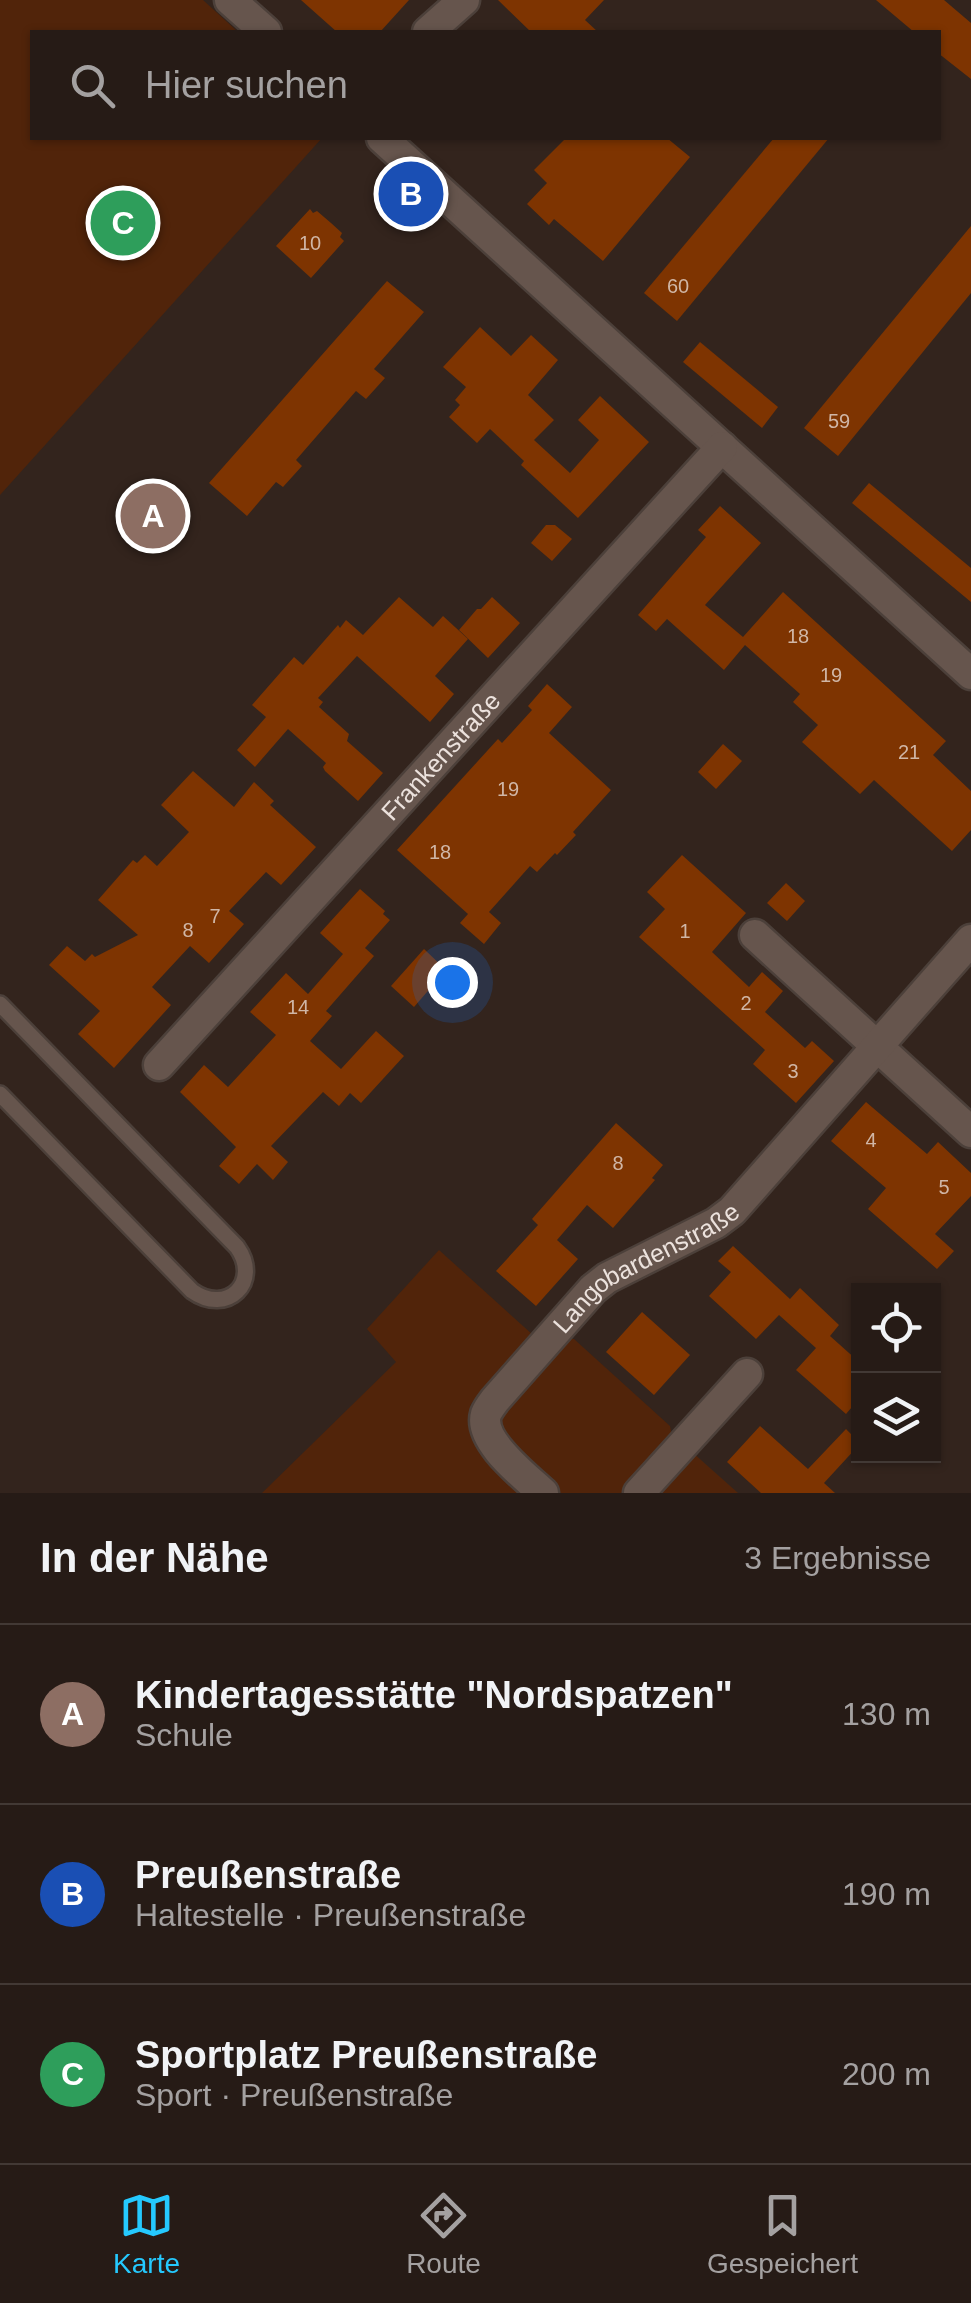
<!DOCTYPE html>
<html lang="de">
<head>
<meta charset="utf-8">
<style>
  body { margin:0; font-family:Arial,sans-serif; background:#2e241f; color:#f1f3f6 }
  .controls { position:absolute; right:30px; bottom:30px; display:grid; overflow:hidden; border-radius:0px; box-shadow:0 2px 8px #0004 }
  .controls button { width:90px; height:90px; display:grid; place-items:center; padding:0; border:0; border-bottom:2px solid #423935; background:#261b16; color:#f1f3f6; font:50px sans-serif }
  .you { position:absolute; left:452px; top:982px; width:35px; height:35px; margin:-25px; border:8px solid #fff; border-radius:50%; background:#1a73e8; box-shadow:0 0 0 15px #1a73e833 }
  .badge { display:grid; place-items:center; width:65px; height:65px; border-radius:50%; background:#25c9fe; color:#fff; font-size:32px; font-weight:700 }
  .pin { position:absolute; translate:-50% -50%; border:5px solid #fff; box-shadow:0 2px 10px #0006 }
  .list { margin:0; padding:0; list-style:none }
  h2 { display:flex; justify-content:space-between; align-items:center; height:130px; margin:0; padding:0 40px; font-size:42px }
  h2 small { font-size:32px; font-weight:400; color:#a4a1a1 }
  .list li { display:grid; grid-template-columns:65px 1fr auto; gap:30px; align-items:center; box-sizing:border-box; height:180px; padding:0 40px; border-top:2px solid #423935 }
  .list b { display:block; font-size:38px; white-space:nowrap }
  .list p { margin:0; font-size:32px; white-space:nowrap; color:#a4a1a1 }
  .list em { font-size:32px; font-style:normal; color:#a4a1a1 }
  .icon { flex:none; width:55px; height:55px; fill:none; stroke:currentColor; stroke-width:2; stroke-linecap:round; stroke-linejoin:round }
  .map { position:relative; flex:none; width:971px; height:1493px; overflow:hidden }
  .search { position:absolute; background:#261b16; box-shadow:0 2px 8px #0004; left:30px; right:30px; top:30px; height:110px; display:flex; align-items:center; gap:25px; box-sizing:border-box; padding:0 35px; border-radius:0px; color:#a4a1a1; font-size:38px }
  .sheet { height:670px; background:#261b16 }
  nav { display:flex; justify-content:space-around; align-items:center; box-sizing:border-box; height:140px; border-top:2px solid #423935; background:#261b16; font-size:28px; color:#a4a1a1 }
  nav a { display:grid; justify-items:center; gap:5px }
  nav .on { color:#25c9fe }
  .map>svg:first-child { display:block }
</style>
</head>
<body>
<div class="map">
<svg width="971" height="1493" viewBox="0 0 971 1493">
  <rect width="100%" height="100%" fill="#33241d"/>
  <g fill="#51240a">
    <polygon points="0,0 203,0 238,32 32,32 32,138 322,138 0,495"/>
    <path d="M439,1250L533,1335L471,1404C459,1442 501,1469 524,1493H262L396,1362L367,1329Z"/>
    <path d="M564,1339H574L670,1426L672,1437L621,1493H561C541,1473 500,1442 500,1414Z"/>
    <polygon points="692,1452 738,1493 654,1493"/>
  </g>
  <g fill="#7e3401">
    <polygon points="301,0 409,0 380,32 337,32"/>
    <polygon points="498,0 604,0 585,20 598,32 531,32"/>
    <polygon points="876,0 944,0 971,23 971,79 938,53 938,32 914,32"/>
    <polygon points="566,138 667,138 690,157 603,261 554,219 549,225 527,204 547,183 534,170"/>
    <polygon points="774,138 829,138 677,321 644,293"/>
    <polygon points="310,209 313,213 317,211 331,223 342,233 340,237 344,241 311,278 276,246"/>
    <polygon points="971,226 971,293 838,456 804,428"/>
    <polygon points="387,281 424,312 374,369 385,378 366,399 356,391 296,460 302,466 283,487 276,482 247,516 209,483"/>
    <polygon points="480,327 511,356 531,335 558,360 528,395 554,420 534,440 570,473 599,440 578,420 600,396 649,442 578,518 521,465 524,461 490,429 477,443 449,417 460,405 455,400 466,387 443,367"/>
    <polygon points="700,342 778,407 762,428 683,362"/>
    <polygon points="869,483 971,568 971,602 852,503"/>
    <polygon points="720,506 761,543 705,605 743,637 783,592 946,741 933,755 971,791 971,830 952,851 874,780 860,794 802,742 818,725 793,702 800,694 745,645 724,670 667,619 656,631 638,615 706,537 698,530"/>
    <polygon points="546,525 555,525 572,539 552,561 531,543"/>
    <polygon points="399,597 433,627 443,616 468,639 435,676 454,694 430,722 357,656 318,698 323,702 319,707 349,734 347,741 383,773 358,801 325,771 323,767 326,763 288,729 255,767 237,750 266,717 252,705 294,657 303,665 338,625 340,628 346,620 363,635"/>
    <polygon points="492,597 520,623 488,658 459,630 477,609 481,609"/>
    <polygon points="547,684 572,707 549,733 611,790 573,832 576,835 557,855 555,853 537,872 530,866 489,912 501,923 484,944 460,923 468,914 397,850 498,739 502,743 532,710 528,706"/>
    <polygon points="723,744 742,761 716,789 698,772"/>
    <polygon points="193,771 234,807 254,782 274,801 270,805 316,847 281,885 266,872 229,911 244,924 209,963 190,946 152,987 171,1005 114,1068 78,1034 100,1011 49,965 67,946 85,961 92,954 95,957 138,935 98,900 133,860 137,863 145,855 157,866 189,832 161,805"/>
    <polygon points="682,855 746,913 712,952 749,987 762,972 783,991 765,1012 805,1048 812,1041 834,1061 796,1103 753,1064 765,1050 639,937 665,909 647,892"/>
    <polygon points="786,883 805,901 787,921 767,903"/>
    <polygon points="360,889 385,911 383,914 390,920 365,948 374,956 326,1011 332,1016 310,1041 341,1069 376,1031 404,1056 361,1103 350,1093 339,1106 323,1092 271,1146 288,1162 273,1180 257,1164 239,1184 219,1166 236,1147 180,1092 204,1065 228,1087 276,1035 250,1012 286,973 308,994 343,954 320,933"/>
    <polygon points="424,949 446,970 414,1007 391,986"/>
    <polygon points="866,1102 927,1154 938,1142 971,1173 971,1196 935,1234 954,1251 937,1269 868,1209 886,1188 831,1141"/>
    <polygon points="616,1123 663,1165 652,1178 655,1180 613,1228 587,1205 557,1240 578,1259 536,1306 496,1271 538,1225 532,1219"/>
    <polygon points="733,1246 790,1299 800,1288 839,1325 830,1336 858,1361 858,1400 846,1414 796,1370 816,1348 779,1315 756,1339 709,1296 731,1272 718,1261"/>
    <polygon points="642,1312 690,1355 654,1395 606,1352"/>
    <polygon points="760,1426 808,1469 846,1429 858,1441 858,1446 824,1483 835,1493 761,1493 727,1462"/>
  </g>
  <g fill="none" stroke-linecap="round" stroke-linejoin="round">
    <g stroke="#4c403a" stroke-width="20">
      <path id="lane" d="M0,1004L237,1247C262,1282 227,1316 192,1291L0,1094"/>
    </g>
    <g stroke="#4c403a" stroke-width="35">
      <g id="street">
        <polyline points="230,0 266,32"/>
        <polyline points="428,32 464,0"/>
        <polyline points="382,138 971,674"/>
        <polyline points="755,935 971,1132"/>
        <path id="s1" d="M159,1065L722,447"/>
        <path id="s2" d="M543,1493C525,1476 478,1441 486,1414C488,1409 492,1404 495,1400L593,1289L607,1278L716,1223L732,1211L971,940"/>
        <polyline points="639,1493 747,1374"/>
      </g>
    </g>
    <use href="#lane" stroke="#66554d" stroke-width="15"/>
    <use href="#street" stroke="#66554d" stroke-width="30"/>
  </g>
  <g text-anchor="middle" stroke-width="8" stroke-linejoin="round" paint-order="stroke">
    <g font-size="20" fill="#d0b6a6">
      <text x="310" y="250">10</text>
      <text x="678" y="293">60</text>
      <text x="839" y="428">59</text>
      <text x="798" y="643">18</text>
      <text x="831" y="682">19</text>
      <text x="909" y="759">21</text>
      <text x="508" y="796">19</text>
      <text x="440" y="859">18</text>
      <text x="215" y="923">7</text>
      <text x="188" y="937">8</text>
      <text x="685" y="938">1</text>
      <text x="746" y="1010">2</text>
      <text x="298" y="1014">14</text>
      <text x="793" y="1078">3</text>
      <text x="871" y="1147">4</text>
      <text x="618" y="1170">8</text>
      <text x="944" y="1194">5</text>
    </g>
    <g font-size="25" fill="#ece2dd" stroke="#33241d">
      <text dy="9" stroke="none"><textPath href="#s1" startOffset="418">Frankenstraße</textPath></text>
      <text dy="9" stroke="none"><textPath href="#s2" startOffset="322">Langobardenstraße</textPath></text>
    </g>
  </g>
</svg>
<div class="controls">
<button><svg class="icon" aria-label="locate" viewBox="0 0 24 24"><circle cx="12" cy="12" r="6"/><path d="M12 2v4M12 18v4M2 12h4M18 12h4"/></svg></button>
<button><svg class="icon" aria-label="layers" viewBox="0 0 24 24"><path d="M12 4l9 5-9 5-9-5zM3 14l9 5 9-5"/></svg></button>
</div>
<div class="you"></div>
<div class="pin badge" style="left:153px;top:516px;background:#8d6e63">A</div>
<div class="pin badge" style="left:411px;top:194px;background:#1a4fb4">B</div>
<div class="pin badge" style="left:123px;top:223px;background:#2e9e5b">C</div>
<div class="search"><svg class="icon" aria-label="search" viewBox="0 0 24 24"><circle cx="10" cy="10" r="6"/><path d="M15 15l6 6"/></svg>Hier suchen</div>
</div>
<section class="sheet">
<h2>In der Nähe<small>3 Ergebnisse</small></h2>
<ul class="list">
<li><span class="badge" style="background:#8d6e63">A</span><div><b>Kindertagesstätte &quot;Nordspatzen&quot;</b><p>Schule</p></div><em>130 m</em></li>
<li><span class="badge" style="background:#1a4fb4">B</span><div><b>Preußenstraße</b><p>Haltestelle · Preußenstraße</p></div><em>190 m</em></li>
<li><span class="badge" style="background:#2e9e5b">C</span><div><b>Sportplatz Preußenstraße</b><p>Sport · Preußenstraße</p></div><em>200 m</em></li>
</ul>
</section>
<nav>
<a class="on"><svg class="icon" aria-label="map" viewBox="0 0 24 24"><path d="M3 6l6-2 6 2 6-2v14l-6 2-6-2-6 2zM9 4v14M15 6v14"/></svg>Karte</a>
<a><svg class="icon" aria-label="directions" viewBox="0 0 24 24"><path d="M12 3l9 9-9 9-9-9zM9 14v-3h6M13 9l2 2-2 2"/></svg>Route</a>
<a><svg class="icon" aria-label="saved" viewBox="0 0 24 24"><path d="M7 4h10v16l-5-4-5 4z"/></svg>Gespeichert</a>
</nav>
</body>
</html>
